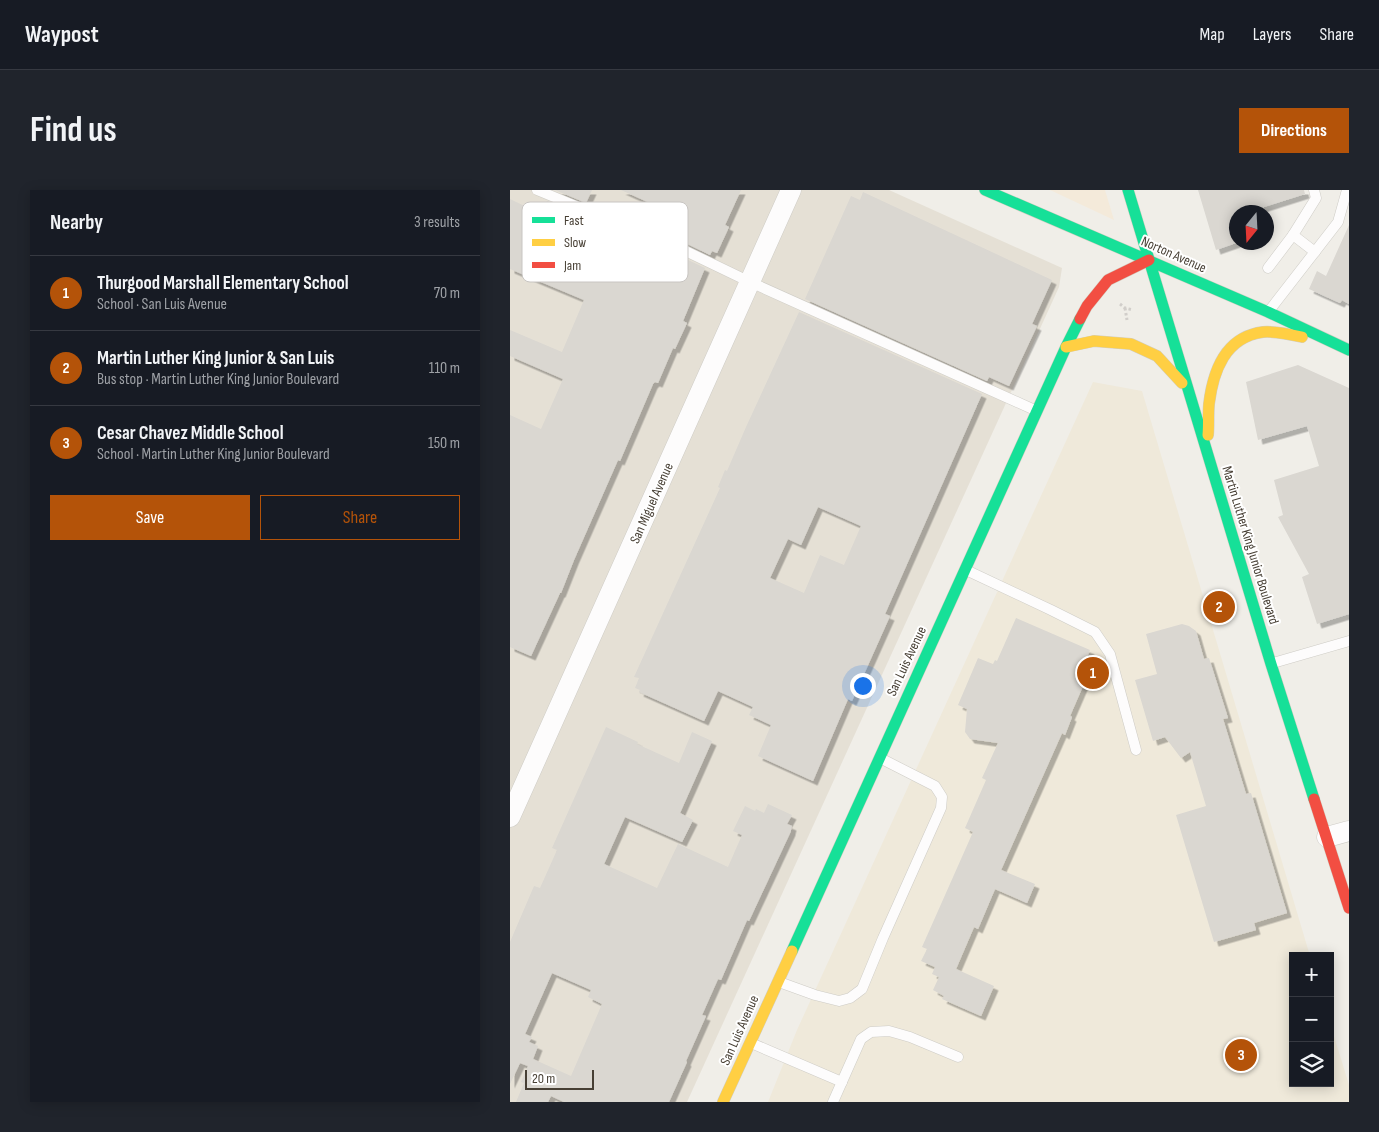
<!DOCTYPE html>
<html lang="en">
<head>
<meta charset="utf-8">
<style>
  body { margin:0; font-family:"Sofia Sans Condensed",sans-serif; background:#20242c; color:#f1f3f6 }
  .controls { position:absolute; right:15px; bottom:15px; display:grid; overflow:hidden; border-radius:0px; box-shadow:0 2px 12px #0003 }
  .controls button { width:45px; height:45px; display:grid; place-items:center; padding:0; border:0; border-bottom:1px solid #363941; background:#171b24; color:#f1f3f6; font:25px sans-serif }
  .compass { position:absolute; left:719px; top:15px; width:45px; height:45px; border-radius:50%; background:#171b24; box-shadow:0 2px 12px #0003; rotate:198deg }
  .scale { position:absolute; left:15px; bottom:12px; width:69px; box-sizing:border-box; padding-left:5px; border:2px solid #473f34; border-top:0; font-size:14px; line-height:18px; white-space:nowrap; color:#473f34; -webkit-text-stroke:4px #fff; paint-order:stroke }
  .you { position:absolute; left:352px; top:495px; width:18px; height:18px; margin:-12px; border:4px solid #fff; border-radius:50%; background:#1a73e8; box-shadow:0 0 0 8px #1a73e833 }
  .badge { display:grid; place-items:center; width:32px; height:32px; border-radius:50%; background:#b45309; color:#fff; font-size:16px; font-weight:700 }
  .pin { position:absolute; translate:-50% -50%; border:2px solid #fff; box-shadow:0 1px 5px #0006 }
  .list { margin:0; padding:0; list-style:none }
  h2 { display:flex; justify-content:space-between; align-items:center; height:65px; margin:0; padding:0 20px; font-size:21px }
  h2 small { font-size:16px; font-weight:400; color:#9ea1a6 }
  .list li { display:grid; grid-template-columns:32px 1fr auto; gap:15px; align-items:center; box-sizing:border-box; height:75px; padding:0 20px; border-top:1px solid #363941 }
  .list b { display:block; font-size:19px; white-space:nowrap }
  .list p { margin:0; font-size:16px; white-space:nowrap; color:#9ea1a6 }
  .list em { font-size:16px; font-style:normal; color:#9ea1a6 }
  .actions { display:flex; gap:10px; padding:15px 20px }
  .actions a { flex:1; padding:11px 0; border:1px solid #b45309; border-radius:0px; text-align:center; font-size:18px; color:#b45309 }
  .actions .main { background:#b45309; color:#fff }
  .icon { flex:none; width:28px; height:28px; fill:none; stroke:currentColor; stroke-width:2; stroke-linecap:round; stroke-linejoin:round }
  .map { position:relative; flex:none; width:839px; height:912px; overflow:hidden; border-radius:0px }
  header { display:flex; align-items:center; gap:30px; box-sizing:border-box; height:70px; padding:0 25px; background:#171b24; border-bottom:1px solid #363941 }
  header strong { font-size:24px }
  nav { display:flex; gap:28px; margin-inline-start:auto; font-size:18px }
  .intro { display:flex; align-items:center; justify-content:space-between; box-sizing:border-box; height:120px; padding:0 30px }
  h1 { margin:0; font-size:35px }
  .button { padding:12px 22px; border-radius:0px; background:#b45309; color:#fff; font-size:18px; font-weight:700 }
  main { display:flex; gap:30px; padding:0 30px }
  aside { flex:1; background:#171b24; border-radius:0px; box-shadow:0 2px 12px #0003 }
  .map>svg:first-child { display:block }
</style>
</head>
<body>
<header>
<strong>Waypost</strong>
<nav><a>Map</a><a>Layers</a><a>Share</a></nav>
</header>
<div class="intro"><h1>Find us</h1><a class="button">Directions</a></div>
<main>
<aside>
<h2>Nearby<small>3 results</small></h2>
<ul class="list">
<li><span class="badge">1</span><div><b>Thurgood Marshall Elementary School</b><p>School · San Luis Avenue</p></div><em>70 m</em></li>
<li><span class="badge">2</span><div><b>Martin Luther King Junior &amp; San Luis</b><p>Bus stop · Martin Luther King Junior Boulevard</p></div><em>110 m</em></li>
<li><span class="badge">3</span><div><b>Cesar Chavez Middle School</b><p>School · Martin Luther King Junior Boulevard</p></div><em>150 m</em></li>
</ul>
<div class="actions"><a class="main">Save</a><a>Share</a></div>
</aside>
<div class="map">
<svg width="839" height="912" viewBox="0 0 839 912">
  <defs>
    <filter id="shadow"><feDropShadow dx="4.5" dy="4.5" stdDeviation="0" flood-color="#0004"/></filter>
  </defs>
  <rect width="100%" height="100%" fill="#f0eee8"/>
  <polygon fill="#e5e0d5" points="0,0 379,0 552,78 549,97 177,912 0,912"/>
  <polygon fill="#f4eada" points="540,0 595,0 604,30"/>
  <polygon fill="#efe9da" points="583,192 632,201 800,766 783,766 783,893 820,893 820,833 839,895 839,912 258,912 287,840"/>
  <g fill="#dad7d1" fill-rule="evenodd" filter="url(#shadow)">
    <polygon points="45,0 82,0 76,13"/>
    <polygon points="111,0 231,0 215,35 219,37 207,63 202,61 200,65 165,48 173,28"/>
    <polygon points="688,0 794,0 795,4 754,17 750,22 726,22 726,53 706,60"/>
    <polygon points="353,2 542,90 522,134 527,136 499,196 479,187 477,191 295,109 341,6 350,10"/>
    <polygon points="0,9 31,24 37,11 70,25 56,55 107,78 108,58 142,74 144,69 154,73 159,61 195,78 173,131 177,133 165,159 163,158 148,193 145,192 143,194 110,271 108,270 64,370 51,403 50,403 21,466 0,457 0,225 31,239 53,189 0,166 0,140 52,162 74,110 0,79"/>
    <polygon points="839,35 839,114 832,110 830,113 799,99 807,81 816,86"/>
    <path d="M289,122L472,204L375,424L380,426L342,511L338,509L303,591L248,566L261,535L239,525L243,517L208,501L194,531L129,502L130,500L125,498L129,488L124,487L210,298L208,297L215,280L217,281L236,237ZM308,317L351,336L334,375L310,365L294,403L260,388L278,349L291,355Z"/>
    <polygon points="788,175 839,198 839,424 807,434 792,387 799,384 768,327 773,325 764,290 809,276 797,236 748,250 736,192"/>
    <polygon points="506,428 580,460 576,470 585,478 585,485 581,495 573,496 560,526 562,527 555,545 552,543 491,680 525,694 517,713 485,699 468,739 464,737 446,779 484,796 471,826 432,809 434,806 423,800 429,787 422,784 425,777 411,771 417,759 412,757 463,642 455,638 476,590 472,588 488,553 460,549 455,542 457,519 448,515 468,468 483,474 485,470 487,471"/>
    <polygon points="672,434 679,436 686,441 694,469 699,468 718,528 713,529 736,604 741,603 777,723 744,733 746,740 704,752 666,625 696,616 680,562 671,568 655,547 643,551 625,490 647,484 636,444"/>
    <path d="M96,537L128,552L127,554L169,573L182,542L202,551L170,623L183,630L172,652L115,627L94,674L147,698L168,654L218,677L232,645L223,641L235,616L245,621L246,619L254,623L258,614L282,625L277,634L282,636L281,640V641L239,731L237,730L211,790L208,789L192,825L196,826L176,871L177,872L159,912H54L41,906L38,912H6L14,893L11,892L18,876L10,873L0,894V752L24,696L30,698L47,660L42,658ZM42,783L81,800L78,807L92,814L61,886L23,869L28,856L19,852L22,847L15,844Z"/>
  </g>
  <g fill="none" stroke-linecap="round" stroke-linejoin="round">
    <g stroke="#ceccc6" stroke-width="11">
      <g id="lane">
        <polyline points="27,0 78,21"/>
        <polyline points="804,0 806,8 783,45 805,62"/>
        <polyline points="159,53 240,92 527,221"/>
        <polyline points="758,78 783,45"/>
        <polyline points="759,121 828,32 837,0"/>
        <polyline points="456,380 541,420 585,442 600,464 626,560"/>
        <polyline points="763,473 839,451"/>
        <polyline points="269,792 305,805 329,811 340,808 352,799 373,748 431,618 432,607 425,596 370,568"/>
        <polyline points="241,853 332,892"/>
        <polyline points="323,912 351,849 361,842 379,841 400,847 448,867"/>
      </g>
    </g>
    <g stroke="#ceccc6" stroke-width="21">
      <g id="street">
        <polyline points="0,627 281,0"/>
        <polyline points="817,647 839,641"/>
      </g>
    </g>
    <g stroke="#d1cdc0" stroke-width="12">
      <g id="fast">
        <polyline points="475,0 758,122 839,160"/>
        <polyline points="618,0 761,474 804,609"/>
        <polyline points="282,761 556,157 570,129"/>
      </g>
    </g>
    <g stroke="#d1cdc0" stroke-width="12">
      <g id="slow">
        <polyline points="556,157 584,151 621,154 647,166 672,193"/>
        <path d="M698,245C699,235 698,224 699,214C703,181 715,147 753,142C766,141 779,144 792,147"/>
        <polyline points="213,912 282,761"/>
      </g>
    </g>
    <g stroke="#d1cdc0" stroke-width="12">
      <g id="jam">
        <polyline points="570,129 577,116 598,90 639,70"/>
        <polyline points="804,609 839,718"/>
      </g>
    </g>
    <g stroke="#d1ceca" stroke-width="3" stroke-dasharray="2.5 2.5" stroke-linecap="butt">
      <polyline points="610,114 615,118 623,120"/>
      <polyline points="615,118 617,130"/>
    </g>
    <use href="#lane" stroke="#fdfcfc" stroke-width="10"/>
    <use href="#street" stroke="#fdfcfc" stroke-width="20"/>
    <use href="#fast" stroke="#16e098" stroke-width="11"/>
    <use href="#slow" stroke="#ffcf43" stroke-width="11"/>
    <use href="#jam" stroke="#f24e42" stroke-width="11"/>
  </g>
  <g text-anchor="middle" stroke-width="4" stroke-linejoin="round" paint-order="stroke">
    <g font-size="14" fill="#473f34" stroke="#fff">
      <text transform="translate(664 64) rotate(24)" y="5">Norton Avenue</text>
      <text transform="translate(141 313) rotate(-66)" y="5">San Miguel Avenue</text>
      <text transform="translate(741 355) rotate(73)" y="5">Martin Luther King Junior Boulevard</text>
      <text transform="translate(396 471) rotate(-65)" y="5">San Luis Avenue</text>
      <text transform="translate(229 840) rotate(-66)" y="5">San Luis Avenue</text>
    </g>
  </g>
  <rect x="12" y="12" width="166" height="80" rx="8" fill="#fff" stroke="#c8c5c2" stroke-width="1"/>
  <rect x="22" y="27" width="23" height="6" fill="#16e098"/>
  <rect x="22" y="49" width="23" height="7" fill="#ffcf43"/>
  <rect x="22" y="72" width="23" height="6" fill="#f24e42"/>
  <g font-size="14" fill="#473f34">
    <text x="54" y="35">Fast</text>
    <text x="54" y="57">Slow</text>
    <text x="54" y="80">Jam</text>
  </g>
</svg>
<div class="controls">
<button>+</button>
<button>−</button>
<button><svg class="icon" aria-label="layers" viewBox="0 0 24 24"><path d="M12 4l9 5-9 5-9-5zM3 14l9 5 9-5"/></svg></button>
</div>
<svg class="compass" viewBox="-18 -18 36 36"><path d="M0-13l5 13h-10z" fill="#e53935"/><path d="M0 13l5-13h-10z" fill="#9ea1a6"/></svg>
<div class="scale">20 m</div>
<div class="you"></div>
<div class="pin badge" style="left:583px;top:483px">1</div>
<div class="pin badge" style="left:709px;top:417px">2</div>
<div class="pin badge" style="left:731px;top:865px">3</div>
</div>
</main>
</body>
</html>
